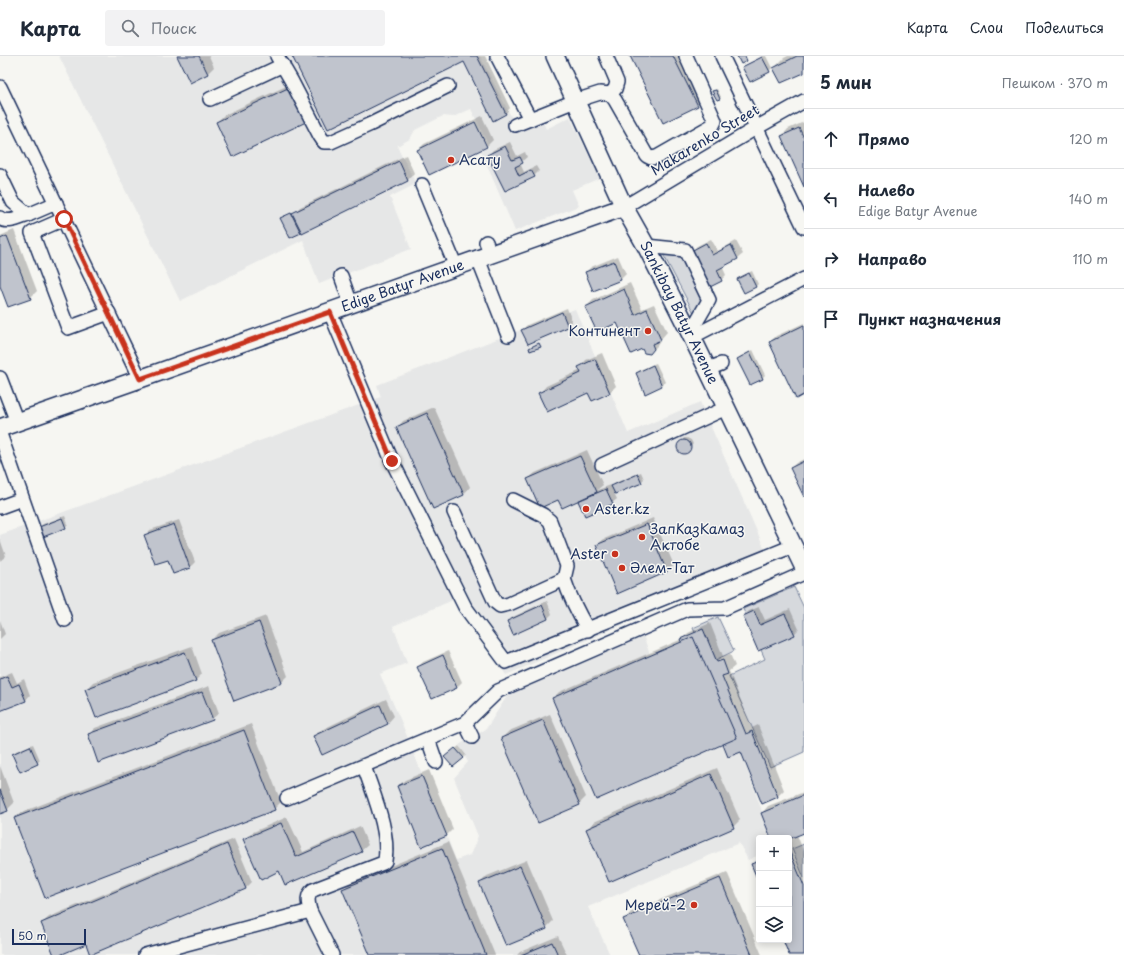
<!DOCTYPE html>
<html lang="ru">
<head>
<meta charset="utf-8">
<style>
  body { margin:0; font-family:"Playpen Sans",sans-serif; background:#f2f2f3; color:#1f2937 }
  .controls { position:absolute; right:12px; bottom:12px; display:grid; overflow:hidden; border-radius:4px; box-shadow:0 2px 10px #0003 }
  .controls button { width:36px; height:36px; display:grid; place-items:center; padding:0; border:0; border-bottom:1px solid #e0e1e3; background:#fff; color:#1f2937; font:20px sans-serif }
  .scale { position:absolute; left:12px; bottom:10px; width:74px; box-sizing:border-box; padding-left:4px; border:2px solid #1b2f5e; border-top:0; font-size:11px; line-height:14px; white-space:nowrap; color:#1b2f5e; -webkit-text-stroke:3px #f6f6f2; paint-order:stroke }
  .stop { position:absolute; width:12px; height:12px; margin:-9px; border:3px solid #c8321e; border-radius:50%; background:#fff }
  .stop.end { background:#c8321e; border-color:#fff; box-shadow:0 1px 4px #0008 }
  .list { margin:0; padding:0; list-style:none }
  h2 { display:flex; justify-content:space-between; align-items:center; height:52px; margin:0; padding:0 16px; font-size:17px }
  h2 small { font-size:13px; font-weight:400; color:#747a83 }
  .list li { display:grid; grid-template-columns:26px 1fr auto; gap:12px; align-items:center; box-sizing:border-box; height:60px; padding:0 16px; border-top:1px solid #e0e1e3 }
  .list b { display:block; font-size:15px; white-space:nowrap }
  .list p { margin:0; font-size:13px; white-space:nowrap; color:#747a83 }
  .list em { font-size:13px; font-style:normal; color:#747a83 }
  .icon { flex:none; width:22px; height:22px; fill:none; stroke:currentColor; stroke-width:2; stroke-linecap:round; stroke-linejoin:round }
  .map { position:relative; flex:none; width:804px; height:899px; overflow:hidden }
  header { display:flex; align-items:center; gap:24px; box-sizing:border-box; height:56px; padding:0 20px; background:#fff; border-bottom:1px solid #e0e1e3 }
  header strong { font-size:19px }
  nav { display:flex; gap:22px; margin-inline-start:auto; font-size:14px }
  .search { width:280px; height:36px; background:#f2f2f3; display:flex; align-items:center; gap:10px; box-sizing:border-box; padding:0 14px; border-radius:4px; color:#747a83; font-size:15px }
  main { display:flex }
  aside { flex:1; background:#fff }
  .map>svg:first-child { display:block }
</style>
</head>
<body>
<header>
<strong>Карта</strong>
<div class="search"><svg class="icon" aria-label="search" viewBox="0 0 24 24"><circle cx="10" cy="10" r="6"/><path d="M15 15l6 6"/></svg>Поиск</div>
<nav><a>Карта</a><a>Слои</a><a>Поделиться</a></nav>
</header>
<main>
<div class="map">
<svg width="804" height="899" viewBox="0 0 804 899">
  <rect width="100%" height="100%" fill="#f6f6f2"/>
  <filter id="ink" filterUnits="userSpaceOnUse"><feTurbulence type="fractalNoise" baseFrequency=".025" numOctaves="2"/><feDisplacementMap in="SourceGraphic" scale="8" xChannelSelector="R" yChannelSelector="G"/><feConvolveMatrix kernelMatrix="1 2 1 2 8 2 1 2 1" color-interpolation-filters="sRGB"/></filter>
  <g filter="url(#ink)">
    <g fill="#e6e7e7">
      <polygon points="59,0 480,0 519,76 543,66 546,73 570,61 600,122 572,134 579,150 515,175 481,95 489,91 471,53 453,61 443,60 415,74 410,83 397,90 416,128 390,141 411,193 319,228 303,184 180,245"/>
      <polygon points="575,253 628,377 700,346 770,505 506,619 453,544 393,570 407,607 380,618 401,665 456,804 470,799 478,780 454,722 468,706 459,689 486,673 509,637 643,579 650,599 693,581 737,682 771,782 759,782 759,799 748,804 739,787 588,851 610,899 0,899 0,479 381,341 377,329"/>
    </g>
    <g fill="#d6d9dd" stroke="#78849e">
      <polygon points="663,198 682,198 704,244 694,257"/>
      <polygon points="794,531 804,552 804,696 770,711 729,620 765,603 743,553"/>
      <polygon points="718,561 734,595 709,607 693,572"/>
      <polygon points="804,788 804,822 792,793"/>
    </g>
    <g fill="#0003">
      <polygon points="178,0 209,0 214,11 208,17"/>
      <polygon points="293,0 485,0 510,52 506,57 493,63 464,5"/>
      <polygon points="631,0 683,0 704,42 697,49"/>
      <polygon points="763,0 766,0 772,12 769,15 744,11 747,8"/>
      <polygon points="788,0 804,0 804,15 774,12 784,2"/>
      <polygon points="297,25 306,65 217,66 224,59"/>
      <polygon points="717,33 721,41 718,43 715,34"/>
      <polygon points="482,60 493,84 487,90 430,118 418,94 424,88"/>
      <polygon points="804,66 804,128 782,80 788,73"/>
      <polygon points="510,86 517,100 525,96 527,101 520,107 524,116 536,110 539,115 534,120 506,134 489,99 493,94"/>
      <polygon points="406,99 414,117 408,124 302,176 302,175 300,176 282,163 285,160 295,156 300,151"/>
      <polygon points="14,174 37,235 30,242 0,227 0,180"/>
      <polygon points="711,183 718,195 736,185 743,198 738,202 722,210 726,219 721,224 692,195 697,190"/>
      <polygon points="618,200 626,218 621,223 593,234 586,216 591,211"/>
      <polygon points="752,215 758,228 755,231 739,223 742,220"/>
      <polygon points="630,227 642,253 654,248 667,276 660,284 660,285 657,290 650,297 642,291 617,266 586,251 593,244"/>
      <polygon points="567,252 572,265 567,270 522,274 527,269"/>
      <polygon points="804,267 804,338 770,286 776,280"/>
      <polygon points="753,294 765,319 762,322 738,303 741,300"/>
      <polygon points="602,297 616,330 610,336 540,337 546,330 581,314 580,311 586,304"/>
      <polygon points="656,307 665,326 662,329 646,336 637,317 640,314"/>
      <polygon points="434,351 470,431 464,438 433,452 397,372 403,365"/>
      <polygon points="684,382 687,382 691,384 693,388 686,396 684,397 679,395 678,390"/>
      <polygon points="587,394 603,429 597,434 611,429 612,431 615,427 641,416 644,423 641,426 614,437 617,443 612,447 580,445 583,441 558,443 528,423 535,417"/>
      <polygon points="804,403 804,439 791,412 796,407"/>
      <polygon points="65,460 68,468 65,471 40,471 43,468"/>
      <polygon points="653,462 674,509 667,516 617,537 597,489 604,483"/>
      <polygon points="179,464 195,506 190,511 174,517 169,502 146,479 150,474"/>
      <polygon points="0,483 6,500 0,505"/>
      <polygon points="547,545 552,558 547,563 508,566 513,561"/>
      <polygon points="759,551 765,564 790,553 799,573 794,578 758,594 744,560 749,555"/>
      <polygon points="266,560 288,620 281,627 212,584 219,577"/>
      <polygon points="0,564 5,578 0,583"/>
      <polygon points="710,567 723,600 730,598 735,610 729,615 752,672 758,669 784,734 778,740 742,695 723,687 553,642 559,636 682,583 688,577"/>
      <polygon points="192,590 202,618 196,624 86,633 93,626"/>
      <polygon points="448,595 462,626 457,631 432,642 418,611 423,606"/>
      <polygon points="12,616 17,627 24,623 30,639 26,644 0,654 0,621"/>
      <polygon points="209,630 219,657 212,663 89,678 95,672"/>
      <polygon points="386,643 394,660 388,667 322,697 314,680 321,674"/>
      <polygon points="550,658 586,741 579,748 502,682 509,675"/>
      <polygon points="251,668 281,746 274,753 15,762 22,756"/>
      <polygon points="33,688 40,704 37,707 13,698 16,695"/>
      <polygon points="459,690 466,699 463,702 449,698"/>
      <polygon points="0,710 14,747 7,754 0,757"/>
      <polygon points="717,712 740,764 733,771 587,773 594,766"/>
      <polygon points="429,714 453,773 446,780 398,730 405,724"/>
      <polygon points="804,736 804,776 797,779 804,796 804,899 790,899 784,884 789,884 789,782 772,782 762,757 768,750"/>
      <polygon points="287,761 303,796 360,770 368,789 361,795 280,814 244,784 251,777"/>
      <polygon points="234,783 252,826 246,832 86,887 55,899 42,867 49,861"/>
      <polygon points="448,786 495,899 371,899 344,833 350,827"/>
      <polygon points="527,804 553,865 546,872 480,827 487,820"/>
      <polygon points="727,816 762,899 640,899 625,863 631,856"/>
      <polygon points="558,880 567,899 517,899 520,896"/>
    </g>
    <g fill="#c0c4cd" stroke="#1b2f5e">
      <polygon points="177,0 199,0 208,18 190,27"/>
      <polygon points="292,0 477,0 506,58 493,65 464,6 328,73"/>
      <polygon points="630,0 673,0 698,50 663,67"/>
      <polygon points="737,0 745,0 747,5 741,8"/>
      <polygon points="797,0 804,0 804,17 781,27 773,12"/>
      <polygon points="762,1 770,16 750,26 742,11"/>
      <polygon points="290,31 306,66 232,101 216,66"/>
      <polygon points="716,34 720,43 717,44 712,35"/>
      <polygon points="475,66 487,91 429,119 417,94"/>
      <polygon points="799,72 804,82 804,131 781,80"/>
      <polygon points="505,90 512,104 520,101 523,107 515,111 519,120 531,114 535,121 505,135 487,99"/>
      <polygon points="399,105 408,125 302,177 292,157"/>
      <polygon points="291,157 301,177 290,182 280,162"/>
      <polygon points="7,180 31,243 8,251 0,230 0,183"/>
      <polygon points="706,187 712,199 731,189 738,203 717,214 722,225 710,231 691,195"/>
      <polygon points="614,205 621,224 593,235 585,216"/>
      <polygon points="749,217 756,231 744,237 737,223"/>
      <polygon points="624,233 635,259 647,253 661,284 652,288 654,293 650,298 644,297 642,293 631,298 617,267 597,276 585,251"/>
      <polygon points="562,256 568,271 528,288 521,274"/>
      <polygon points="804,269 804,341 803,339 796,343 769,286"/>
      <polygon points="539,287 541,291 530,295 529,292"/>
      <polygon points="750,296 763,323 750,329 737,303"/>
      <polygon points="595,303 610,337 592,345 588,337 547,356 538,337 581,317 578,311"/>
      <polygon points="653,309 662,330 645,338 636,317"/>
      <polygon points="427,357 464,439 433,453 396,371"/>
      <circle cx="684" cy="391" r="7"/>
      <polygon points="580,400 597,436 562,452 558,444 540,452 527,423"/>
      <polygon points="804,405 804,441 790,412"/>
      <polygon points="638,418 642,427 615,438 611,430"/>
      <polygon points="606,433 613,448 585,460 578,445"/>
      <polygon points="62,462 66,472 43,481 39,471"/>
      <polygon points="174,468 190,512 173,518 168,504 155,508 144,479"/>
      <polygon points="647,468 667,516 617,538 596,489"/>
      <polygon points="542,549 548,563 513,579 507,565"/>
      <polygon points="754,555 760,569 785,558 795,579 758,595 743,560"/>
      <polygon points="259,566 282,627 234,645 211,584"/>
      <polygon points="703,573 717,606 723,604 728,618 722,620 746,678 752,675 778,741 762,748 741,696 728,701 680,583"/>
      <polygon points="693,581 737,682 596,744 552,642"/>
      <polygon points="185,596 196,625 96,662 85,633"/>
      <polygon points="443,599 457,632 432,643 417,611"/>
      <polygon points="7,620 12,631 19,628 26,645 0,655 0,623"/>
      <polygon points="202,636 213,664 98,707 88,678"/>
      <polygon points="380,649 388,668 322,699 313,680"/>
      <polygon points="543,664 580,749 538,767 501,682"/>
      <polygon points="244,674 275,754 45,842 14,762"/>
      <polygon points="30,690 38,708 20,716 12,698"/>
      <polygon points="455,692 464,702 453,711 444,701"/>
      <polygon points="711,718 734,772 609,826 586,773"/>
      <polygon points="422,720 447,780 421,791 397,730"/>
      <polygon points="0,734 8,755 0,758"/>
      <polygon points="804,739 804,777 789,783 789,782 771,782 761,757"/>
      <polygon points="281,767 296,801 353,776 362,796 285,829 279,815 261,824 243,783"/>
      <polygon points="227,788 246,833 90,899 86,888 60,899 54,899 41,867"/>
      <polygon points="442,792 486,899 370,899 342,833"/>
      <polygon points="789,794 804,830 804,899 789,899 783,884 789,884"/>
      <polygon points="759,805 759,827 751,808"/>
      <polygon points="520,810 547,873 506,890 479,827"/>
      <polygon points="720,822 752,899 639,899 623,863"/>
      <polygon points="552,886 558,899 521,899"/>
    </g>
    <g fill="none" stroke-linecap="round" stroke-linejoin="round">
      <g stroke="#1b2f5e" stroke-width="16">
        <g id="minor">
          <polyline points="277,0 291,24 320,80 324,86 331,86 371,68 448,30"/>
          <polyline points="497,0 530,63"/>
          <polyline points="606,0 617,26 615,33 610,38"/>
          <polyline points="722,0 804,171"/>
          <polyline points="0,31 140,323"/>
          <polyline points="210,43 283,9"/>
          <polyline points="515,69 575,45 600,37 610,38 615,44 647,100 651,102 657,101 713,69 715,65 686,0"/>
          <polyline points="0,119 13,146 28,159 56,147"/>
          <polyline points="422,129 456,211"/>
          <polyline points="624,151 756,72 804,45"/>
          <path d="M0,162C8,168 19,162 28,159"/>
          <polyline points="64,163 32,177 68,272 109,257"/>
          <polyline points="486,186 491,199"/>
          <polyline points="646,190 685,194 709,244 690,277"/>
          <polyline points="478,203 508,279"/>
          <polyline points="341,220 351,248"/>
          <polyline points="330,256 392,405 465,551 506,606 793,490"/>
          <polyline points="692,281 804,223"/>
          <polyline points="708,313 721,308"/>
          <polyline points="0,322 17,366"/>
          <polyline points="0,378 65,564"/>
          <polyline points="602,409 726,352"/>
          <polyline points="513,444 543,459 550,465 567,510 564,523"/>
          <polyline points="0,451 22,443"/>
          <path d="M454,456L495,546L500,550L509,548L564,523C570,542 578,557 588,574"/>
          <polyline points="465,667 472,681"/>
          <polyline points="428,683 436,706"/>
          <polyline points="287,742 465,667 498,635 687,553 725,552 804,517"/>
          <path d="M310,855C308,846 306,840 313,834L383,807L385,805C390,775 373,738 364,710"/>
          <polyline points="145,899 310,855 332,899"/>
        </g>
      </g>
      <g stroke="#1b2f5e" stroke-width="20">
        <g id="major">
          <path id="s1" d="M555,0L624,151L646,190L690,277L804,512"/>
          <path id="s2" d="M0,372L140,323L624,151"/>
        </g>
      </g>
      <use href="#minor" stroke="#f6f6f2" stroke-width="13"/>
      <use href="#major" stroke="#f6f6f2" stroke-width="17"/>
    </g>
  </g>
  <g fill="none" stroke-linecap="round" stroke-linejoin="round" filter="url(#ink)">
    <polyline stroke="#c8321e" stroke-width="5" points="64,163 140,323 330,256 392,405"/>
  </g>
  <g fill="#c8321e" stroke="#f6f6f2" stroke-width="1.5">
    <circle cx="451" cy="104" r="4"/>
    <circle cx="648" cy="275" r="4"/>
    <circle cx="586" cy="453" r="4"/>
    <circle cx="642" cy="481" r="4"/>
    <circle cx="615" cy="498" r="4"/>
    <circle cx="622" cy="512" r="4"/>
    <circle cx="694" cy="849" r="4"/>
  </g>
  <g text-anchor="middle" stroke-width="3" stroke-linejoin="round" paint-order="stroke">
    <g font-size="14" fill="#1b2f5e" stroke="#f6f6f2">
      <text transform="translate(705 84) rotate(-31)" y="5">Makarenko Street</text>
      <text dy="5" stroke="none"><textPath href="#s2" startOffset="427">Edige Batyr Avenue</textPath></text>
      <text dy="5" stroke="none"><textPath href="#s1" startOffset="285">Sankibay Batyr Avenue</textPath></text>
    </g>
    <g font-size="14" fill="#1b2f5e" stroke="#f6f6f2" text-anchor="start">
      <text x="459" y="109">Асату</text>
      <text x="640" y="280" text-anchor="end">Континент</text>
      <text x="594" y="458">Aster.kz</text>
      <text x="650" y="478">ЗапКазКамаз<tspan x="650" dy="16">Актобе</tspan></text>
      <text x="607" y="503" text-anchor="end">Aster</text>
      <text x="630" y="517">Әлем-Тат</text>
      <text x="686" y="854" text-anchor="end">Мерей-2</text>
    </g>
  </g>
</svg>
<div class="controls">
<button>+</button>
<button>−</button>
<button><svg class="icon" aria-label="layers" viewBox="0 0 24 24"><path d="M12 4l9 5-9 5-9-5zM3 14l9 5 9-5"/></svg></button>
</div>
<div class="scale">50 m</div>
<div class="stop" style="left:64px;top:163px"></div>
<div class="stop end" style="left:392px;top:405px"></div>
</div>
<aside>
<h2>5 мин<small>Пешком · 370 m</small></h2>
<ul class="list">
<li><svg class="icon" aria-label="ahead" viewBox="0 0 24 24"><path d="M12 20V5M6 11l6-6 6 6"/></svg><div><b>Прямо</b></div><em>120 m</em></li>
<li><svg class="icon" aria-label="left" viewBox="0 0 24 24"><path d="M17 20v-9H6M10 6l-5 5 5 5"/></svg><div><b>Налево</b><p>Edige Batyr Avenue</p></div><em>140 m</em></li>
<li><svg class="icon" aria-label="right" viewBox="0 0 24 24"><path d="M7 20v-9h11M14 6l5 5-5 5"/></svg><div><b>Направо</b></div><em>110 m</em></li>
<li><svg class="icon" aria-label="arrive" viewBox="0 0 24 24"><path d="M6 21V4h12l-3 4 3 4H6"/></svg><div><b>Пункт назначения</b></div></li>
</ul>
</aside>
</main>
</body>
</html>
